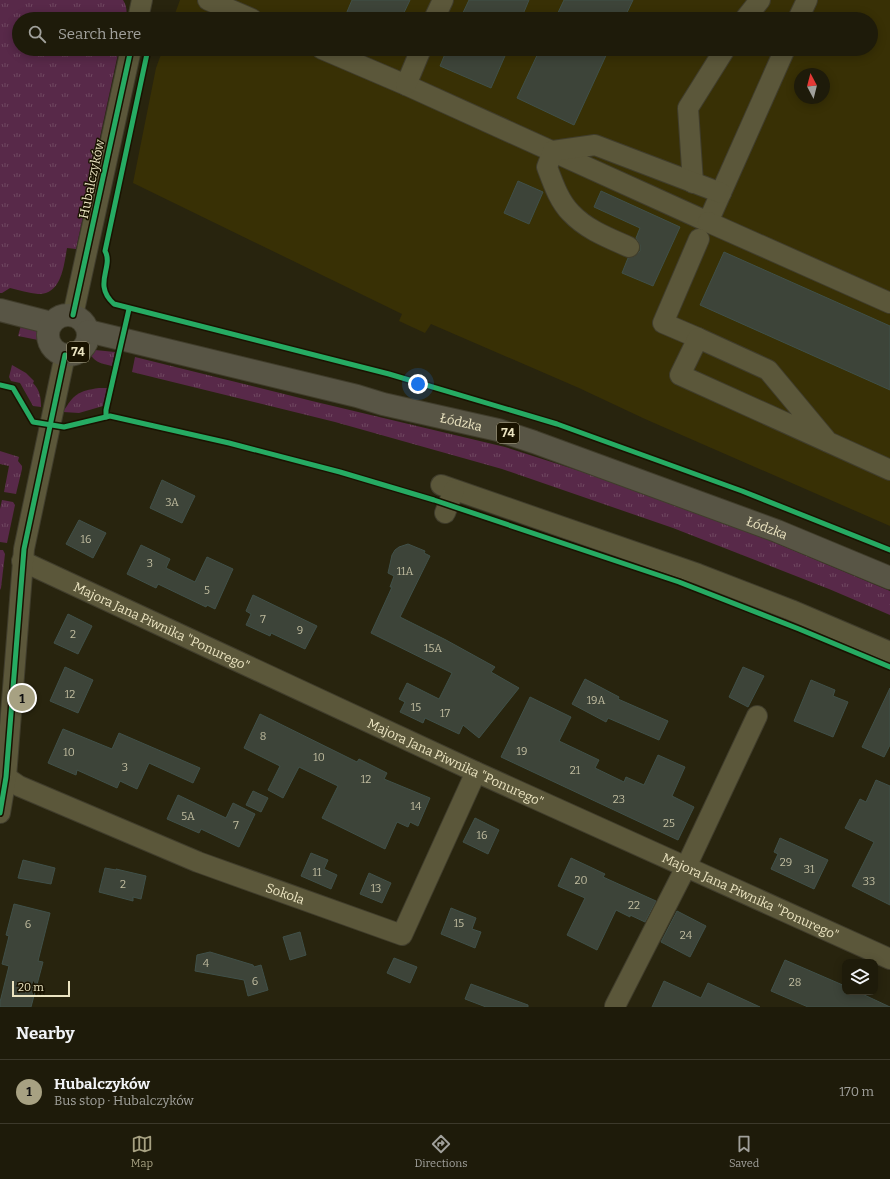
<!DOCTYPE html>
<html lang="en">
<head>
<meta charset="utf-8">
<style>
  body { margin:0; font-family:Bitter,serif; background:#262413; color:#f1f3f6 }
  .controls { position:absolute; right:12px; bottom:12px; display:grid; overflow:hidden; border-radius:8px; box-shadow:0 2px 10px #0003 }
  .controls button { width:36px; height:36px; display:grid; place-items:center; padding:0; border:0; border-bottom:1px solid #3c392b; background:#1e1b0a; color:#f1f3f6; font:20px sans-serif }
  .compass { position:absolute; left:794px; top:68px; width:36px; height:36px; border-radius:50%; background:#1e1b0a; box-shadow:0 2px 10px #0003; rotate:353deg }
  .scale { position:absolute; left:12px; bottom:10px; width:58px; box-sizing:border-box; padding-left:4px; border:2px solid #ebe4c1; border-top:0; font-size:11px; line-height:14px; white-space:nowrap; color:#ebe4c1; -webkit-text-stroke:3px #191300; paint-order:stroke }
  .you { position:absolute; left:418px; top:384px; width:14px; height:14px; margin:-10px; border:3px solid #fff; border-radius:50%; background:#1a73e8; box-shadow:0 0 0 6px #1a73e833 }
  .badge { display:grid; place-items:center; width:26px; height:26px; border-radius:50%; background:#a7a182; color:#111; font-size:13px; font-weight:700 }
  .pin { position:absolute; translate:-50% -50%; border:2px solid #fff; box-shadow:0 1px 4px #0006 }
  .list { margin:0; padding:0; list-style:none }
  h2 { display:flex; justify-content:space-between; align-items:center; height:52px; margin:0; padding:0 16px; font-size:17px }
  h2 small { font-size:13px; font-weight:400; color:#a1a19c }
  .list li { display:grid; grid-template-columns:26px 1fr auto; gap:12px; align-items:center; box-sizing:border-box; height:64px; padding:0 16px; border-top:1px solid #3c392b }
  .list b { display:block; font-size:15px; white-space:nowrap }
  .list p { margin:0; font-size:13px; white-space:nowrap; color:#a1a19c }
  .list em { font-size:13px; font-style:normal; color:#a1a19c }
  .icon { flex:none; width:22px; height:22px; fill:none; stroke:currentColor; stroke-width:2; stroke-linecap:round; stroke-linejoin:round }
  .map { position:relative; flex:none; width:890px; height:1007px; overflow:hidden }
  .search { position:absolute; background:#1e1b0a; box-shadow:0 2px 10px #0003; left:12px; right:12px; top:12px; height:44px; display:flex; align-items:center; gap:10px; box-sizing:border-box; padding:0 14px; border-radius:22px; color:#a1a19c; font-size:15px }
  .sheet { height:116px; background:#1e1b0a }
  nav { display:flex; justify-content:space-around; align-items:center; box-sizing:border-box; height:56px; border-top:1px solid #3c392b; background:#1e1b0a; font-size:11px; color:#a1a19c }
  nav a { display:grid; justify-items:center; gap:2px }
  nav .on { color:#a7a182 }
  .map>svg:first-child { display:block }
</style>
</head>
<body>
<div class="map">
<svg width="890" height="1007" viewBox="0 0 890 1007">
  <defs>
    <pattern id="grass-tufts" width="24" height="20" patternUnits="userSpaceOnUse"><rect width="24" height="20" fill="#582949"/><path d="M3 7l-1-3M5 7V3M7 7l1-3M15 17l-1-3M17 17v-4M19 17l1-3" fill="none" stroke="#704861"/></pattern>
  </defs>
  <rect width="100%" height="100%" fill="#28240e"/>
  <path fill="#383005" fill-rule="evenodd" d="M180,0H890V526L645,419L579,388L431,324L425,333L399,321L402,314L133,183L156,68L163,49H871V19H173ZM800,74H824V98H800Z"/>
  <g fill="url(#grass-tufts)">
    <path d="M0,0H123C127,6 127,12 126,19H19V49H119L76,249L67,248C64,264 62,295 38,294C29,293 19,290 10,288L2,293H0Z"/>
    <polygon points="22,322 45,331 42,339 38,340 18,336"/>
    <path d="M95,350L115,352L112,366C104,364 95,363 91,355L92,352Z"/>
    <polygon points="135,357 312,401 505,447 589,474 754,534 890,591 890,615 829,589 673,528 502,469 335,422 132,372"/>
    <path d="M12,365L26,373L34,381L33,383C40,390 41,398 41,407L33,406L20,383L11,381L9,377Z"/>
    <path d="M99,388H107L103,406L79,413L63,412C74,394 78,391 99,388Z"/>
    <polygon points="0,451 19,457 18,461 22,466 22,469 16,494 4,492 9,466 0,464"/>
    <polygon points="2,500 13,502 15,505 7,543 0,542 0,509"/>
    <polygon points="0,550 3,550 5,554 1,588 0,590"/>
  </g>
  <g fill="#3d4439" stroke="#405049">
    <polygon points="352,0 410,0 401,19 344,19"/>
    <polygon points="469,0 529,0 521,19 460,19"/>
    <polygon points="564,0 633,0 624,19 555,19"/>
    <polygon points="447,49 508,49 491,88 440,66"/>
    <polygon points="540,49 609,49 574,125 517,98"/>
    <polygon points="518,181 543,192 529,224 504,213"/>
    <polygon points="601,191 680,227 653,286 622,273 628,258 635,256 640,251 640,245 636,238 640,228 594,207"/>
    <polygon points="724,252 890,326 890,390 700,305"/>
    <polygon points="162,480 195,496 182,523 150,508"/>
    <polygon points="79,520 106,533 93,558 66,544"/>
    <polygon points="408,544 425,551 424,553 430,556 400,617 446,640 495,667 491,672 519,688 479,738 463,725 459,734 425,718 423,723 400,712 405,702 399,699 407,683 439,699 452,673 371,633 392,587 390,587 394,576 388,573 392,555 395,550 399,547"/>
    <polygon points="141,545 170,559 166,568 195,582 207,557 233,569 215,609 207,605 206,607 158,584 156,588 127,574"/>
    <polygon points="253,595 317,626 305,649 271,633 270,636 246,625 251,614 246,611"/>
    <polygon points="68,614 92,626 78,654 54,643"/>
    <polygon points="65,667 93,680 78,713 50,701"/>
    <polygon points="743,667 764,676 748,707 729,697"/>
    <polygon points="585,679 619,697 618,699 668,721 659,740 608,718 606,722 572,704"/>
    <polygon points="811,680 835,690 833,696 848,702 833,737 794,721"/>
    <polygon points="890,688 890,745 884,757 862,747"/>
    <polygon points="530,697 571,717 559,741 599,760 595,768 624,782 626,777 644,785 658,755 685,767 672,796 694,807 678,840 501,757"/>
    <polygon points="260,714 357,762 359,759 387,773 384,779 430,798 418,826 410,822 408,827 397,822 385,849 322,818 338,786 299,767 283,798 268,790 280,766 244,748"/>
    <polygon points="63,729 112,749 119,733 200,768 193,783 149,763 137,789 120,781 117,788 77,770 76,775 48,763"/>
    <polygon points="876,780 890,786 890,905 852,886 874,842 845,828 860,799 866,802"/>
    <polygon points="253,791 268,798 261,812 246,805"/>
    <polygon points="178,795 226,818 233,803 255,814 239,847 201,829 199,833 167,819"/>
    <polygon points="475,818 499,830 488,854 463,842"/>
    <polygon points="780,838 828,860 814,889 771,869 778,854 774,852"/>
    <polygon points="311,853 328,860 324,869 337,875 331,889 301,876"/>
    <polygon points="571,858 605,874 603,877 656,901 645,922 630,915 630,917 616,910 597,950 567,935 585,898 558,886"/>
    <polygon points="23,860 55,868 51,884 18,878"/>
    <polygon points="105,868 116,870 116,869 146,876 141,899 133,897 133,901 99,892"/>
    <polygon points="369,873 391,883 382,903 360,894"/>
    <polygon points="14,904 50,913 38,961 43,962 31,1007 0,1007 0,1002 9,966 2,964 9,936 6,935"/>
    <polygon points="451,908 476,918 472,929 481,932 475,948 441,934"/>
    <polygon points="677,911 706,926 690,957 661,942"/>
    <polygon points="300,932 306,955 290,960 283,937"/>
    <polygon points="210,952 253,965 254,967 261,965 268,990 248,996 244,980 195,971 197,955"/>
    <polygon points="394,958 417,967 410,983 387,973"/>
    <polygon points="785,960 845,986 845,992 858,992 890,1007 808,1007 771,991"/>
    <polygon points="664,981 701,998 708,983 760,1007 652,1007"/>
    <polygon points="471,984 528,1005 528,1007 486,1007 465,999"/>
  </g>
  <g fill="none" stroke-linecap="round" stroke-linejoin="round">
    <g stroke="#403d2c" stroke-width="22">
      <g id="minor">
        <polyline points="208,0 252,19"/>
        <polyline points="138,19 142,0"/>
        <polyline points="434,19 443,0"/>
        <polyline points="745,19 760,0"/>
        <polyline points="798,19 807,0"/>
        <polyline points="322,49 406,85 708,222 785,49"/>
        <polyline points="406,85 421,49"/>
        <polyline points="693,183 688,108 725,49"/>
        <polyline points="708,222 890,303"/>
        <path d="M629,247C609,238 587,230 571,213C559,201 553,183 547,167L553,151L595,145L721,193"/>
        <polyline points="73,315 131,49"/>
        <polyline points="698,338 663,323 699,239"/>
        <polyline points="828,442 768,370 698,338 680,375 890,470"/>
        <polyline points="441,485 698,574 791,610 890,652"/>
        <polyline points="445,513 454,490"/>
        <path id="s1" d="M22,561L476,772L890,959"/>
        <path id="s2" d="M6,777L19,786L198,862L402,935L476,772"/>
        <polyline points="0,813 6,777 24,549 65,355"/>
        <polyline points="615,1006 686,867 757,716"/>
      </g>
    </g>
    <g stroke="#403d2c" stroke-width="24">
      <g id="major">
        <polyline points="0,310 51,323"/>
        <circle cx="68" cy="335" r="20"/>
        <path id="s3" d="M88,331L357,396L383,404L498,430L534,442L777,531L890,578"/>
      </g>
    </g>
    <use href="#minor" stroke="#5b573a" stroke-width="20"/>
    <use href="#major" stroke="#585545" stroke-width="22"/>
    <g stroke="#191300" stroke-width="8">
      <g id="cycleway">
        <path d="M148,49L105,251C114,267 92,284 114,304L389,374L557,424L742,491L890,550"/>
        <polyline points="73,315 131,49"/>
        <polyline points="0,385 13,388 33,422 64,427 110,416 229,443 340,472 434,500 679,582 799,629 890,667"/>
        <polyline points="106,417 106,410 129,309"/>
        <polyline points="0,813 6,777 24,549 65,355"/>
      </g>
    </g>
    <use href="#cycleway" stroke="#26ab63" stroke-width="5"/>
  </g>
  <g text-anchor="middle" stroke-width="3" stroke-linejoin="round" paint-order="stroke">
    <g font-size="11" fill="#c0bc9f">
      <text x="172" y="506">3A</text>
      <text x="86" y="543">16</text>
      <text x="150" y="567">3</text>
      <text x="405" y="575">11A</text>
      <text x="207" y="594">5</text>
      <text x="263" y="623">7</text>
      <text x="300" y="634">9</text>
      <text x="73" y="638">2</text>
      <text x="433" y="652">15A</text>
      <text x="70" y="698">12</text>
      <text x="596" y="704">19A</text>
      <text x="416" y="711">15</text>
      <text x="445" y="717">17</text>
      <text x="263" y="740">8</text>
      <text x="522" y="755">19</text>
      <text x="69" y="756">10</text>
      <text x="319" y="761">10</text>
      <text x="125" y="771">3</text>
      <text x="575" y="774">21</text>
      <text x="366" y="783">12</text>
      <text x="619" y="803">23</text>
      <text x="416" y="810">14</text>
      <text x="188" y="820">5A</text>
      <text x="669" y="827">25</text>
      <text x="236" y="829">7</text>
      <text x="482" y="839">16</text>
      <text x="786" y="866">29</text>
      <text x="809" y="873">31</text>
      <text x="317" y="876">11</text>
      <text x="581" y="884">20</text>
      <text x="869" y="885">33</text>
      <text x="123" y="888">2</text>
      <text x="376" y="892">13</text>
      <text x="634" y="909">22</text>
      <text x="459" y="927">15</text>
      <text x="28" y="928">6</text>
      <text x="686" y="939">24</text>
      <text x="206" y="967">4</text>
      <text x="255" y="985">6</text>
      <text x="795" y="986">28</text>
    </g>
    <g fill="#191300" stroke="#aca587" stroke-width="1">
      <rect x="67" y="342" width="22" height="20" rx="3"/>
      <rect x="497" y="423" width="22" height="20" rx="3"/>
    </g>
    <g font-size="12" font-weight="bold" fill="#ebe4c1">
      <text x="78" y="356">74</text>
      <text x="508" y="437">74</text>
    </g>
    <g font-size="13" fill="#ebe4c1" stroke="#191300">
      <text transform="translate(91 179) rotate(-78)" y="5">Hubalczyków</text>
      <text dy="5" stroke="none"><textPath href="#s3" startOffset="384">Łódzka</textPath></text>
      <text dy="5" stroke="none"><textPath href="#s3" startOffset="708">Łódzka</textPath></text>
      <text dy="5" stroke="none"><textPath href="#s1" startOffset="154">Majora Jana Piwnika "Ponurego"</textPath></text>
      <text dy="5" stroke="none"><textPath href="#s1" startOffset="478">Majora Jana Piwnika "Ponurego"</textPath></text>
      <text dy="5" stroke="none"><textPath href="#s2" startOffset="303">Sokola</textPath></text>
      <text dy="5" stroke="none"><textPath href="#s1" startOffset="802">Majora Jana Piwnika "Ponurego"</textPath></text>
    </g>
  </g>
</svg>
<div class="controls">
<button><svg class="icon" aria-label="layers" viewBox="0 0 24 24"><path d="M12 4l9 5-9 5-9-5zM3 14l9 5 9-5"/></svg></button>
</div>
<svg class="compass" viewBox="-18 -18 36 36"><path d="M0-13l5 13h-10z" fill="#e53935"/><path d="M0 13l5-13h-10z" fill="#a1a19c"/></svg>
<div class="scale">20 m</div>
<div class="you"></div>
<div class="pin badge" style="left:22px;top:698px">1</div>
<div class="search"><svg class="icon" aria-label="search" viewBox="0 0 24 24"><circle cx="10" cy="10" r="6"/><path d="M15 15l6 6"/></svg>Search here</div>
</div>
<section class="sheet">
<h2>Nearby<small></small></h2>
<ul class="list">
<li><span class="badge">1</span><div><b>Hubalczyków</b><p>Bus stop · Hubalczyków</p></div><em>170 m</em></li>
</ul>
</section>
<nav>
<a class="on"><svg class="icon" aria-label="map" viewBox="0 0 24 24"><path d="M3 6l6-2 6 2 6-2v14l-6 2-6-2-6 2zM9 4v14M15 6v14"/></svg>Map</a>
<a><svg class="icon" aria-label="directions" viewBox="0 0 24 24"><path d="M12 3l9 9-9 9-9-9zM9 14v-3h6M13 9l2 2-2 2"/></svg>Directions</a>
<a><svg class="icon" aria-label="saved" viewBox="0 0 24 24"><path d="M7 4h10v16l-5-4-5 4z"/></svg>Saved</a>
</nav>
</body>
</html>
